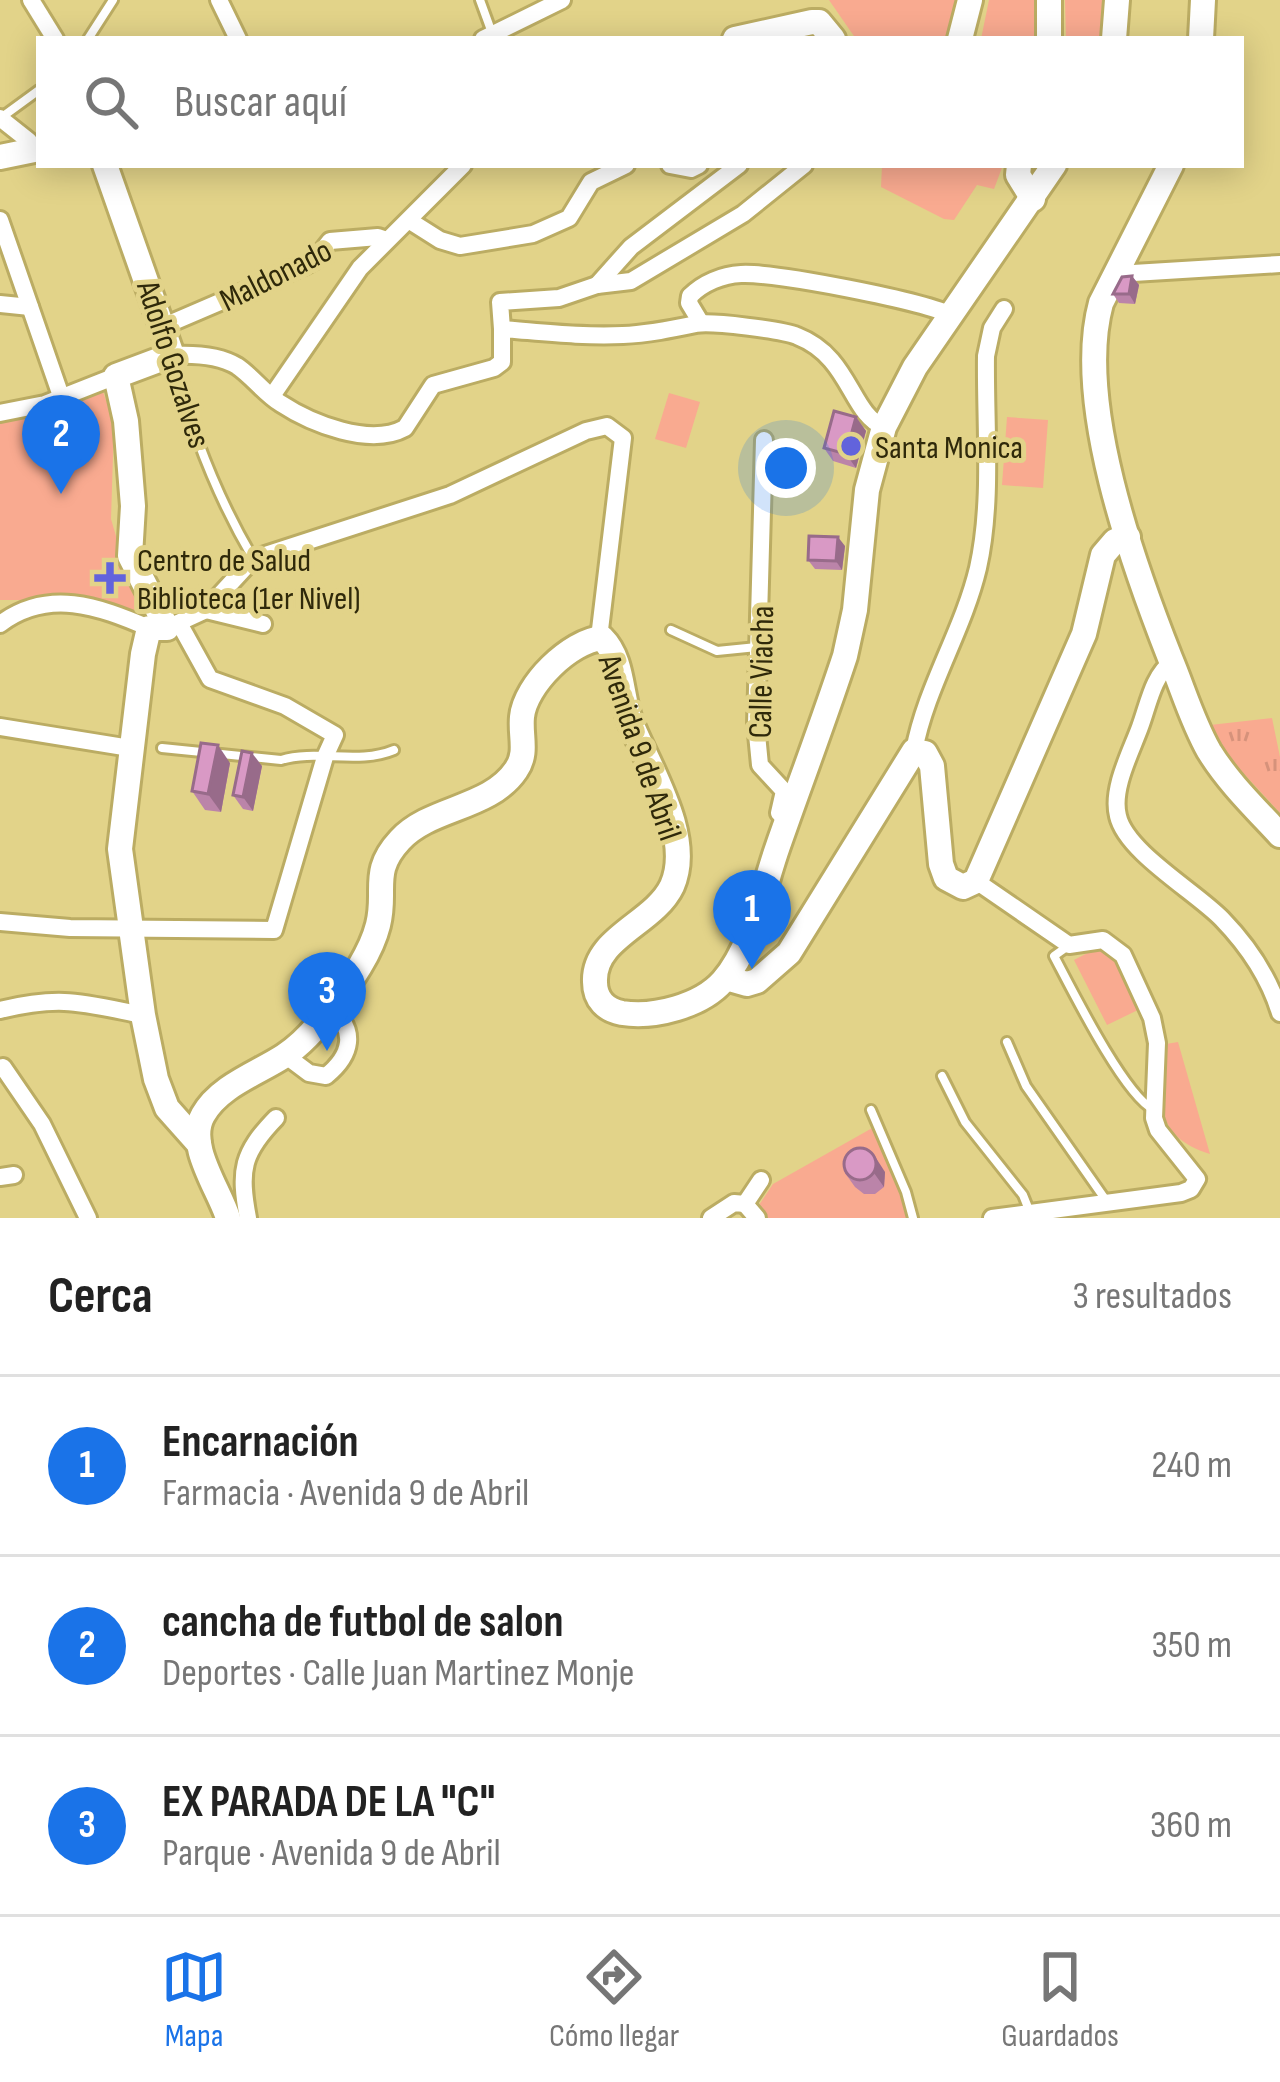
<!DOCTYPE html>
<html lang="es">
<head>
<meta charset="utf-8">
<style>
  body { margin:0; font-family:"Sofia Sans Condensed",sans-serif; background:#f6f6f6; color:#222 }
  .you { position:absolute; left:786px; top:468px; width:42px; height:42px; margin:-30px; border:9px solid #fff; border-radius:50%; background:#1a73e8; box-shadow:0 0 0 18px #1a73e833 }
  .badge { display:grid; place-items:center; width:78px; height:78px; border-radius:50%; background:#1a73e8; color:#fff; font-size:39px; font-weight:700 }
  .pin { position:absolute; translate:-50% -99px; filter:drop-shadow(0 3px 6px #0008) }
  .pin::after { content:''; position:absolute; top:63px; width:42px; height:36px; background:inherit; clip-path:polygon(0 0,100% 0,50% 100%) }
  .list { margin:0; padding:0; list-style:none }
  h2 { display:flex; justify-content:space-between; align-items:center; height:156px; margin:0; padding:0 48px; font-size:51px }
  h2 small { font-size:39px; font-weight:400; color:#767676 }
  .list li { display:grid; grid-template-columns:78px 1fr auto; gap:36px; align-items:center; box-sizing:border-box; height:180px; padding:0 48px; border-top:3px solid #e0e0e0 }
  .list b { display:block; font-size:45px; white-space:nowrap }
  .list p { margin:0; font-size:39px; white-space:nowrap; color:#767676 }
  .list em { font-size:39px; font-style:normal; color:#767676 }
  .icon { flex:none; width:66px; height:66px; fill:none; stroke:currentColor; stroke-width:2; stroke-linecap:round; stroke-linejoin:round }
  .map { position:relative; flex:none; width:1280px; height:1218px; overflow:hidden }
  .search { position:absolute; background:#fff; box-shadow:0 6px 30px #0003; left:36px; right:36px; top:36px; height:132px; display:flex; align-items:center; gap:30px; box-sizing:border-box; padding:0 42px; border-radius:0px; color:#767676; font-size:45px }
  .sheet { height:696px; background:#fff }
  nav { display:flex; justify-content:space-around; align-items:center; box-sizing:border-box; height:168px; border-top:3px solid #e0e0e0; background:#fff; font-size:33px; color:#767676 }
  nav a { display:grid; justify-items:center; gap:6px }
  nav .on { color:#1a73e8 }
  .map>svg:first-child { display:block }
</style>
</head>
<body>
<div class="map">
<svg width="1280" height="1218" viewBox="0 0 1280 1218">
  <defs>
    <pattern id="grass-tufts" width="24" height="20" patternUnits="userSpaceOnUse" patternTransform="scale(3)"><rect width="24" height="20" fill="#f9aa90"/><path d="M3 7l-1-3M5 7V3M7 7l1-3M15 17l-1-3M17 17v-4M19 17l1-3" fill="none" stroke="#d6927b"/></pattern>
  </defs>
  <rect width="100%" height="100%" fill="#e2d389"/>
  <polygon fill="url(#grass-tufts)" points="1272,718 1280,757 1280,813 1233,762 1210,725"/>
  <g fill="#f9aa90">
    <polygon points="829,0 974,0 968,39 856,39"/>
    <polygon points="989,0 1034,0 1038,19 1035,39 981,39"/>
    <polygon points="1065,0 1102,0 1101,39 1066,39"/>
    <polygon points="882,165 1003,165 994,189 977,185 954,220 944,219 881,187"/>
    <polygon points="102,389 114,423 111,519 127,574 149,618 134,619 37,600 0,600 0,421 47,412"/>
    <polygon points="669,393 700,402 686,448 655,439"/>
    <polygon points="1007,417 1048,420 1043,488 1002,485"/>
    <polygon points="1097,948 1111,952 1140,1009 1107,1025 1074,960"/>
    <path d="M1178,1042L1210,1154C1153,1136 1160,1100 1161,1050L1166,1044Z"/>
    <polygon points="874,1127 902,1194 908,1218 760,1218 757,1208 773,1184"/>
  </g>
  <g fill="none" stroke-linecap="round" stroke-linejoin="round">
    <g stroke="#bbac63" stroke-width="14">
      <g id="lane">
        <polyline points="480,0 492,33"/>
        <polyline points="88,39 113,0"/>
        <polyline points="2,117 39,90"/>
        <path d="M173,361C191,429 217,497 253,558"/>
        <polyline points="671,630 717,651 757,647"/>
        <path d="M162,748L281,760C317,749 358,765 394,750"/>
        <path d="M1068,946L1054,956C1071,988 1124,1095 1153,1109"/>
        <polyline points="1007,1042 1026,1086 1105,1199"/>
        <polyline points="942,1076 965,1122 1023,1195 1029,1210"/>
        <polyline points="871,1110 906,1192 913,1218"/>
      </g>
    </g>
    <g stroke="#bbac63" stroke-width="22">
      <g id="street">
        <polyline points="31,0 55,39"/>
        <polyline points="219,0 238,39"/>
        <polyline points="483,39 562,0"/>
        <polyline points="0,118 29,141 32,150"/>
        <polyline points="670,165 691,169 699,165"/>
        <polyline points="0,220 61,396"/>
        <polyline points="410,221 440,240 460,246 533,234 569,218 591,182 626,165"/>
        <polyline points="1117,274 1280,264"/>
        <polyline points="597,285 631,247 739,165"/>
        <polyline points="0,304 30,307"/>
        <path d="M701,323L689,303L690,296C703,283 722,275 741,274C774,272 924,301 953,316"/>
        <polyline points="164,326 304,266 315,260 330,241 378,237 387,240"/>
        <polyline points="502,329 500,302 559,298 597,285 631,281 743,214 804,165"/>
        <path d="M172,355C192,354 219,355 237,366C252,376 264,393 280,403C312,424 370,447 405,428L433,385L494,368L502,362V329C542,332 583,337 623,335C648,334 672,329 696,324C711,321 783,330 797,336C851,357 850,414 884,427"/>
        <polyline points="272,396 360,268 463,165"/>
        <polyline points="0,413 45,404 116,376"/>
        <polyline points="764,440 756,724 760,765 784,791 779,813"/>
        <polyline points="206,610 263,624"/>
        <path d="M0,624C48,588 98,606 149,628"/>
        <polyline points="167,628 206,610 253,559 450,495 586,431 607,426 623,438 599,638"/>
        <path d="M1172,662C1153,675 1148,706 1140,727C1131,752 1111,789 1118,816C1126,852 1196,892 1222,919C1249,947 1269,977 1280,1013"/>
        <polyline points="0,727 130,748"/>
        <path d="M914,751C926,687 963,631 978,568C993,501 985,425 986,356L992,328L1004,309"/>
        <polyline points="976,881 1069,945 1103,940 1123,955 1152,1018 1157,1043 1154,1118 1158,1130 1197,1179 1191,1189 1181,1193 992,1218"/>
        <polyline points="0,922 70,928 274,930 325,757 335,735 285,706 210,679 179,623"/>
        <path d="M0,1010C62,995 82,1003 143,1015"/>
        <path d="M285,1055L309,1073L326,1076C352,1055 357,1030 331,1009"/>
        <polyline points="3,1067 42,1124 88,1218"/>
        <polyline points="0,1177 14,1175"/>
        <polyline points="745,1204 761,1180"/>
        <polyline points="745,1204 757,1218"/>
        <path d="M248,1218C239,1170 242,1153 276,1118"/>
        <polyline points="711,1218 734,1203 745,1204"/>
      </g>
    </g>
    <g stroke="#bbac63" stroke-width="30">
      <g id="secondary">
        <polyline points="1049,0 1049,39"/>
        <polyline points="735,39 812,22 819,22 833,39"/>
        <polyline points="960,39 970,0"/>
        <polyline points="1114,39 1117,0"/>
        <polyline points="1201,39 1203,0"/>
        <polyline points="0,157 39,149"/>
        <polyline points="105,165 172,355 116,376 126,421 133,506 130,556 167,628 149,628 143,654 120,849 143,1015 156,1079 167,1108 199,1144"/>
        <polyline points="1019,165 1018,175 1033,199"/>
        <path d="M1171,165L1101,303C1074,401 1133,564 1170,658C1183,689 1192,721 1209,751C1228,782 1255,808 1280,835"/>
        <polyline points="726,978 747,984 757,981 789,953 914,751 925,753 932,766 941,864 946,878 963,887 976,881 1084,634 1103,555 1115,541 1128,537"/>
        <path d="M228,1218C219,1189 186,1145 203,1115C219,1086 258,1073 284,1056C304,1043 320,1024 334,1004C351,981 371,953 378,925C387,890 370,872 400,840C430,807 490,809 516,770C528,753 520,736 522,717C525,685 570,641 602,638C624,660 620,695 631,723C649,768 694,837 672,886C654,924 593,937 595,982C595,1000 606,1010 622,1013C654,1018 701,1006 723,981C753,946 763,888 778,846C800,783 824,720 845,656L855,610L867,490L884,427L915,367L1054,165"/>
      </g>
    </g>
    <use href="#lane" stroke="#fff" stroke-width="8"/>
    <use href="#street" stroke="#fff" stroke-width="16"/>
    <use href="#secondary" stroke="#fff" stroke-width="24"/>
  </g>
  <g fill="#bb84a9">
    <polygon points="1132,276 1139,285 1135,304 1119,303 1113,294"/>
    <polygon points="856,417 866,431 856,468 833,461 824,448"/>
    <polygon points="845,546 842,570 815,569 808,560"/>
    <polygon points="230,763 221,812 205,810 192,791"/>
    <polygon points="262,766 253,811 243,809 233,795"/>
    <polygon points="885,1172 884,1187 875,1194 864,1194 855,1187 845,1173"/>
  </g>
  <g fill="#986b8a">
    <polygon points="1132,276 1139,285 1135,304 1129,294"/>
    <polygon points="856,417 866,431 856,468 846,454"/>
    <polygon points="838,537 845,546 842,570 836,561"/>
    <polygon points="218,745 230,763 221,812 208,794"/>
    <polygon points="252,753 262,766 253,811 243,797"/>
    <polygon points="876,1158 885,1172 884,1187 874,1173"/>
  </g>
  <g fill="#d999c5" stroke="#986b8a" stroke-width="3">
    <polygon points="1132,276 1129,294 1113,294 1122,277"/>
    <polygon points="834,411 856,417 846,454 824,448"/>
    <polygon points="809,536 838,537 836,561 808,560"/>
    <polygon points="201,743 218,745 208,794 192,791"/>
    <polygon points="242,751 252,753 243,797 233,795"/>
    <circle cx="860" cy="1164" r="16"/>
  </g>
  <g fill="#6263dc" stroke="#e2d389" stroke-width="4.5">
    <circle cx="851" cy="446" r="12"/>
    <path d="M104 560h12v12h12v12h-12v12h-12v-12h-12v-12h12z"/>
  </g>
  <g text-anchor="middle" stroke-width="10" stroke-linejoin="round" paint-order="stroke">
    <g font-size="33" fill="#2f290a" stroke="#e2d389">
      <text transform="translate(275 274) rotate(-27)" y="12">Maldonado</text>
      <text transform="translate(175 364) rotate(72)" y="12">Adolfo Gozalves</text>
      <text transform="translate(760 672) rotate(-89)" y="12">Calle Viacha</text>
      <text transform="translate(641 747) rotate(71)" y="12">Avenida 9 de Abril</text>
    </g>
    <g font-size="33" fill="#2f290a" stroke="#e2d389" text-anchor="start">
      <text x="875" y="458">Santa Monica</text>
      <text x="137" y="571">Centro de Salud<tspan x="137" dy="38">Biblioteca (1er Nivel)</tspan></text>
    </g>
  </g>
</svg>
<div class="you"></div>
<div class="pin badge" style="left:752px;top:969px">1</div>
<div class="pin badge" style="left:61px;top:494px">2</div>
<div class="pin badge" style="left:327px;top:1051px">3</div>
<div class="search"><svg class="icon" aria-label="search" viewBox="0 0 24 24"><circle cx="10" cy="10" r="6"/><path d="M15 15l6 6"/></svg>Buscar aquí</div>
</div>
<section class="sheet">
<h2>Cerca<small>3 resultados</small></h2>
<ul class="list">
<li><span class="badge">1</span><div><b>Encarnación</b><p>Farmacia · Avenida 9 de Abril</p></div><em>240 m</em></li>
<li><span class="badge">2</span><div><b>cancha de futbol de salon</b><p>Deportes · Calle Juan Martinez Monje</p></div><em>350 m</em></li>
<li><span class="badge">3</span><div><b>EX PARADA DE LA &quot;C&quot;</b><p>Parque · Avenida 9 de Abril</p></div><em>360 m</em></li>
</ul>
</section>
<nav>
<a class="on"><svg class="icon" aria-label="map" viewBox="0 0 24 24"><path d="M3 6l6-2 6 2 6-2v14l-6 2-6-2-6 2zM9 4v14M15 6v14"/></svg>Mapa</a>
<a><svg class="icon" aria-label="directions" viewBox="0 0 24 24"><path d="M12 3l9 9-9 9-9-9zM9 14v-3h6M13 9l2 2-2 2"/></svg>Cómo llegar</a>
<a><svg class="icon" aria-label="saved" viewBox="0 0 24 24"><path d="M7 4h10v16l-5-4-5 4z"/></svg>Guardados</a>
</nav>
</body>
</html>
